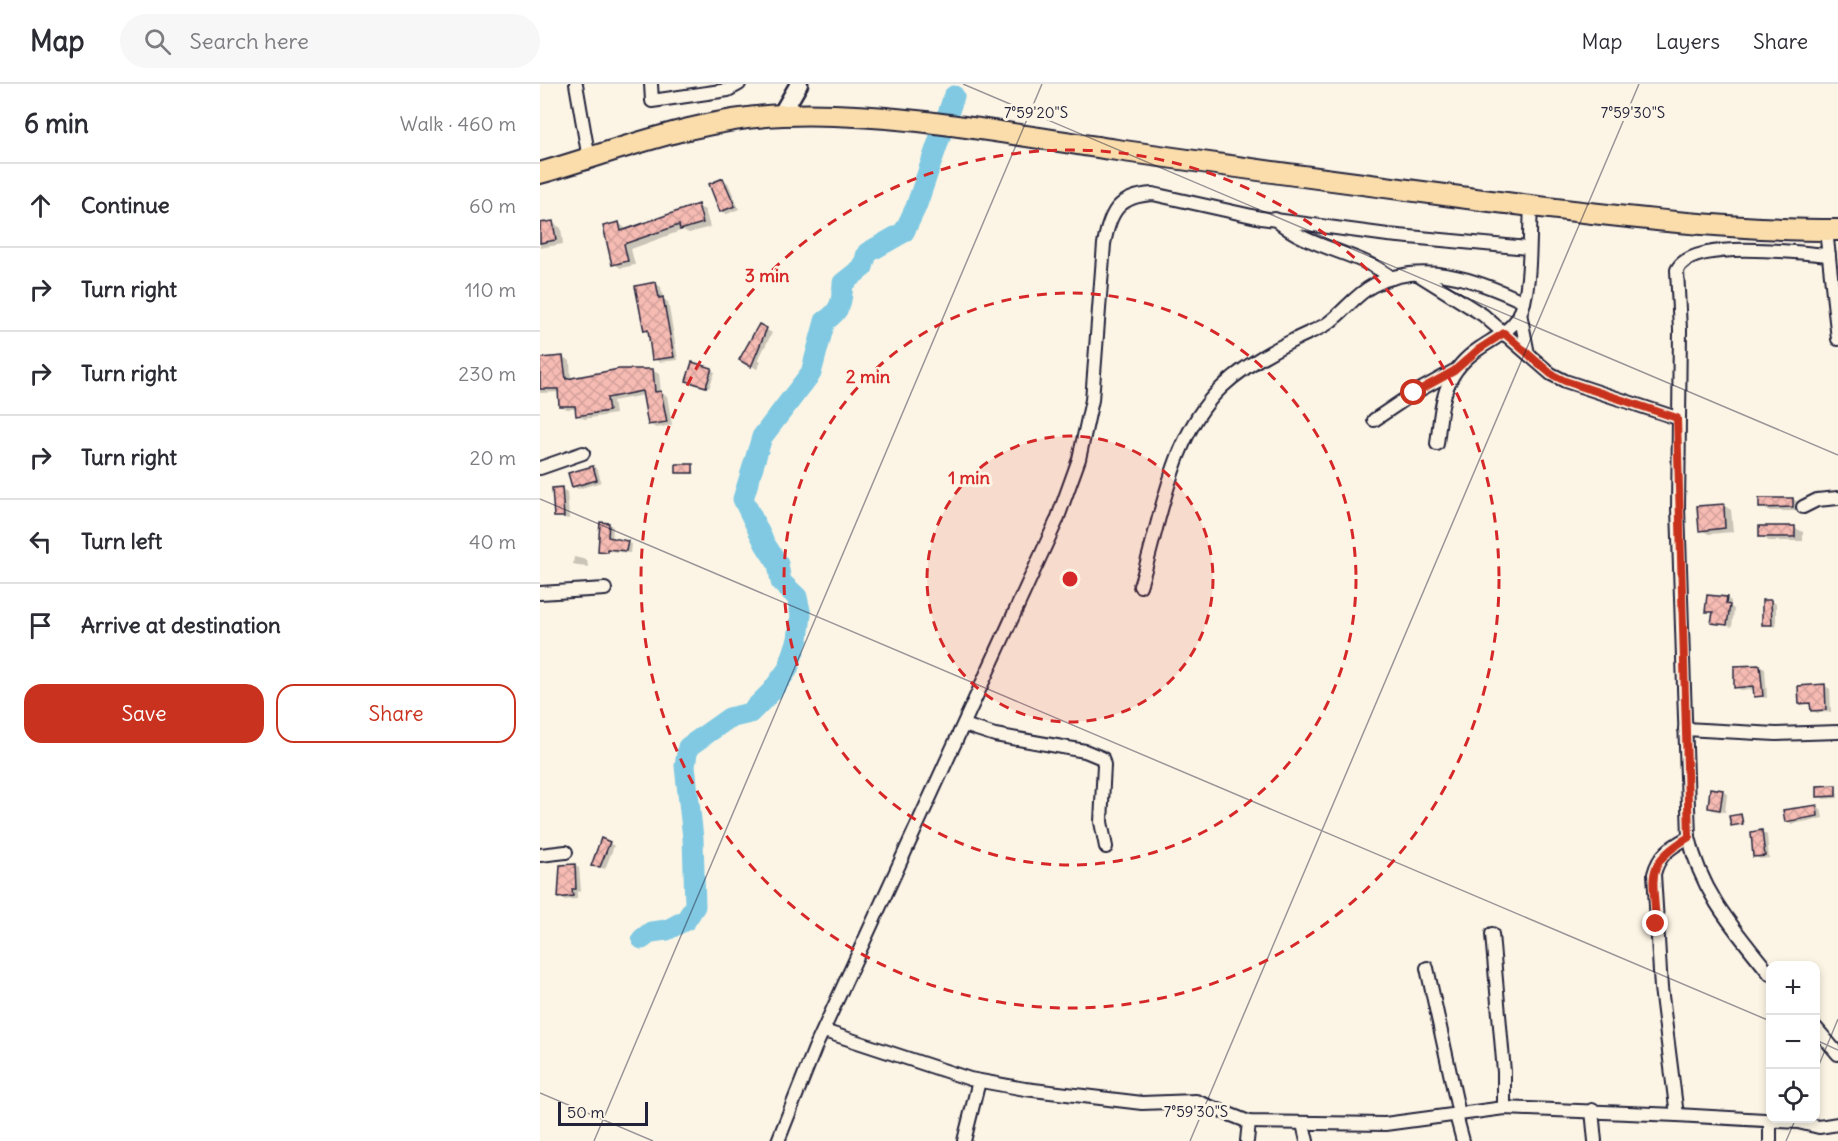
<!DOCTYPE html>
<html lang="en">
<head>
<meta charset="utf-8">
<style>
  body { margin:0; font-family:Delius,sans-serif; background:#f7f7f7; color:#2b2b33 }
  .controls { position:absolute; right:18px; bottom:18px; display:grid; overflow:hidden; border-radius:12px; box-shadow:0 3px 9px #0003 }
  .controls button { width:54px; height:54px; display:grid; place-items:center; padding:0; border:0; border-bottom:2px solid #e1e1e2; background:#fff; color:#2b2b33; font:30px sans-serif }
  .scale { position:absolute; left:18px; bottom:15px; width:90px; box-sizing:border-box; padding-left:6px; border:3px solid #22223b; border-top:0; font-size:16px; line-height:21px; white-space:nowrap; color:#22223b; -webkit-text-stroke:4px #fcf5e5; paint-order:stroke }
  .stop { position:absolute; width:18px; height:18px; margin:-14px; border:4px solid #c8321e; border-radius:50%; background:#fff }
  .stop.end { background:#c8321e; border-color:#fff; box-shadow:0 2px 6px #0008 }
  .list { margin:0; padding:0; list-style:none }
  h2 { display:flex; justify-content:space-between; align-items:center; height:78px; margin:0; padding:0 24px; font-size:26px }
  h2 small { font-size:20px; font-weight:400; color:#7c7c81 }
  .list li { display:grid; grid-template-columns:39px 1fr auto; gap:18px; align-items:center; box-sizing:border-box; height:84px; padding:0 24px; border-top:2px solid #e1e1e2 }
  .list b { display:block; font-size:22px; white-space:nowrap }
  .list em { font-size:20px; font-style:normal; color:#7c7c81 }
  .actions { display:flex; gap:12px; padding:18px 24px }
  .actions a { flex:1; padding:14px 0; border:2px solid #c8321e; border-radius:18px; text-align:center; font-size:21px; color:#c8321e }
  .actions .main { background:#c8321e; color:#fff }
  .icon { flex:none; width:33px; height:33px; fill:none; stroke:currentColor; stroke-width:2; stroke-linecap:round; stroke-linejoin:round }
  .map { position:relative; flex:none; width:1298px; height:1057px; overflow:hidden }
  header { display:flex; align-items:center; gap:36px; box-sizing:border-box; height:84px; padding:0 30px; background:#fff; border-bottom:2px solid #e1e1e2 }
  header strong { font-size:28px }
  nav { display:flex; gap:33px; margin-inline-start:auto; font-size:21px }
  .search { width:420px; height:54px; background:#f7f7f7; display:flex; align-items:center; gap:15px; box-sizing:border-box; padding:0 21px; border-radius:33px; color:#7c7c81; font-size:22px }
  main { display:flex }
  aside { flex:1; background:#fff }
  .map>svg:first-child { display:block }
</style>
</head>
<body>
<header>
<strong>Map</strong>
<div class="search"><svg class="icon" aria-label="search" viewBox="0 0 24 24"><circle cx="10" cy="10" r="6"/><path d="M15 15l6 6"/></svg>Search here</div>
<nav><a>Map</a><a>Layers</a><a>Share</a></nav>
</header>
<main>
<aside>
<h2>6 min<small>Walk · 460 m</small></h2>
<ul class="list">
<li><svg class="icon" aria-label="ahead" viewBox="0 0 24 24"><path d="M12 20V5M6 11l6-6 6 6"/></svg><div><b>Continue</b></div><em>60 m</em></li>
<li><svg class="icon" aria-label="right" viewBox="0 0 24 24"><path d="M7 20v-9h11M14 6l5 5-5 5"/></svg><div><b>Turn right</b></div><em>110 m</em></li>
<li><svg class="icon" aria-label="right" viewBox="0 0 24 24"><path d="M7 20v-9h11M14 6l5 5-5 5"/></svg><div><b>Turn right</b></div><em>230 m</em></li>
<li><svg class="icon" aria-label="right" viewBox="0 0 24 24"><path d="M7 20v-9h11M14 6l5 5-5 5"/></svg><div><b>Turn right</b></div><em>20 m</em></li>
<li><svg class="icon" aria-label="left" viewBox="0 0 24 24"><path d="M17 20v-9H6M10 6l-5 5 5 5"/></svg><div><b>Turn left</b></div><em>40 m</em></li>
<li><svg class="icon" aria-label="arrive" viewBox="0 0 24 24"><path d="M6 21V4h12l-3 4 3 4H6"/></svg><div><b>Arrive at destination</b></div></li>
</ul>
<div class="actions"><a class="main">Save</a><a>Share</a></div>
</aside>
<div class="map">
<svg width="1298" height="1057" viewBox="0 0 1298 1057">
  <defs>
    <pattern id="building-cross-hatch" width="8" height="8" patternUnits="userSpaceOnUse" patternTransform="scale(1.5)"><rect width="8" height="8" fill="#f6bbb3"/><path d="M0 0l8 8M0 8l8-8" fill="none" stroke="#d3a09b"/></pattern>
  </defs>
  <rect width="100%" height="100%" fill="#fcf5e5"/>
  <filter id="ink" filterUnits="userSpaceOnUse"><feTurbulence type="fractalNoise" baseFrequency=".0167" numOctaves="2"/><feDisplacementMap in="SourceGraphic" scale="12" xChannelSelector="R" yChannelSelector="G"/><feConvolveMatrix kernelMatrix="1 2 1 2 8 2 1 2 1" color-interpolation-filters="sRGB"/></filter>
  <g filter="url(#ink)">
    <g fill="#0003">
      <polygon points="183,96 188,99 199,125 187,130 181,127"/>
      <polygon points="157,122 165,126 170,143 149,149 143,146 91,165 95,181 81,184 74,180 79,139 87,146"/>
      <polygon points="13,139 21,144 23,160 0,164 0,141"/>
      <polygon points="116,200 121,203 123,215 128,218 138,276 119,278 114,275 110,249 105,246"/>
      <polygon points="220,242 232,249 218,276 221,278 217,285 201,275"/>
      <polygon points="23,273 30,277 31,295 112,286 119,290 121,309 127,312 132,341 116,344 109,340 104,311 73,317 75,330 44,335 38,331 37,325 27,325 20,321 20,308 0,309 0,275"/>
      <polygon points="171,286 175,288 169,304 151,298"/>
      <polygon points="153,382 155,390 137,389"/>
      <polygon points="53,383 58,386 61,398 38,405 33,402"/>
      <polygon points="22,405 27,408 29,435 15,432"/>
      <polygon points="1253,415 1261,420 1261,427 1229,427 1221,423"/>
      <polygon points="1183,421 1191,426 1193,448 1169,450 1160,446"/>
      <polygon points="69,440 73,443 72,455 91,460 90,469 59,466"/>
      <polygon points="1255,444 1263,448 1263,457 1229,457 1221,452"/>
      <polygon points="34,473 47,476 48,483 33,480"/>
      <polygon points="1186,514 1191,517 1191,523 1194,525 1192,543 1173,538 1174,530 1167,527"/>
      <polygon points="1231,517 1236,520 1236,543 1224,540"/>
      <polygon points="1220,582 1225,585 1227,614 1215,612 1215,605 1201,606 1196,603"/>
      <polygon points="1285,602 1290,605 1291,628 1277,629 1272,626 1272,621 1261,619"/>
      <polygon points="1296,702 1298,714 1284,715 1279,712"/>
      <polygon points="1182,707 1187,710 1185,728 1175,727 1170,724"/>
      <polygon points="1276,722 1281,725 1283,734 1252,740 1247,737"/>
      <polygon points="1222,748 1227,751 1229,774 1220,775 1215,772"/>
      <polygon points="69,759 74,762 65,785 53,781"/>
      <polygon points="34,781 39,784 41,807 37,808 37,815 24,816 19,813"/>
    </g>
    <g fill="none" stroke-linecap="round" stroke-linejoin="round">
      <path stroke="#81c9e2" stroke-width="21" d="M102,855L111,848L127,846L146,836L155,822L153,754L145,682L148,663L189,634L210,629L232,607L248,585L258,555L261,531L257,513L241,498L238,480L225,460L203,415L222,353L271,289L285,237C301,227 302,217 303,199L323,183L327,169L364,148L376,123L414,12"/>
    </g>
    <g fill="url(#building-cross-hatch)" stroke="#22223b" stroke-width="1.5">
      <polygon points="183,94 195,122 180,128 169,100"/>
      <polygon points="158,120 163,139 140,146 139,141 84,160 88,177 72,181 63,142 79,138 81,147"/>
      <polygon points="13,137 16,156 0,159 0,139"/>
      <polygon points="116,198 119,214 123,213 134,273 112,276 108,246 104,247 95,202"/>
      <polygon points="219,240 227,244 211,283 199,276"/>
      <polygon points="23,272 26,295 79,285 113,285 115,308 121,307 127,338 108,341 102,307 67,314 69,327 36,332 35,322 19,322 18,305 0,305 0,274"/>
      <polygon points="152,278 172,284 166,303 146,297"/>
      <rect x="136" y="380" width="17" height="9"/>
      <polygon points="53,382 57,396 32,403 28,389"/>
      <polygon points="22,403 24,433 14,433 12,404"/>
      <polygon points="1219,414 1253,414 1253,423 1219,424"/>
      <polygon points="1184,420 1185,444 1159,447 1157,422"/>
      <polygon points="60,438 69,439 68,453 88,457 86,467 67,465 67,468 58,467"/>
      <rect x="1219" y="442" width="36" height="11"/>
      <polygon points="1167,511 1187,513 1186,520 1190,521 1187,541 1171,539 1173,528 1165,528"/>
      <polygon points="1222,516 1231,516 1232,541 1222,541"/>
      <polygon points="1220,581 1223,612 1214,613 1213,602 1194,604 1194,582"/>
      <polygon points="1285,600 1286,626 1271,627 1270,619 1259,620 1258,602"/>
      <polygon points="1296,701 1296,712 1277,713 1277,702"/>
      <polygon points="1170,704 1183,706 1180,726 1168,724"/>
      <polygon points="1277,721 1278,732 1245,738 1243,726"/>
      <polygon points="1201,730 1203,740 1191,742 1189,732"/>
      <polygon points="1222,746 1225,772 1213,773 1211,748"/>
      <polygon points="61,754 70,758 60,783 51,782"/>
      <polygon points="35,780 36,805 32,805 33,812 18,814 20,781"/>
    </g>
    <g fill="none" stroke-linecap="round" stroke-linejoin="round">
      <g stroke="#22223b" stroke-width="16">
        <g id="minor">
          <polyline points="36,0 49,75"/>
          <polyline points="111,0 112,17 188,6 199,0"/>
          <path d="M735,135C768,165 818,167 852,194"/>
          <polyline points="1286,146 1298,255"/>
          <polyline points="879,191 943,231 1011,290 1025,297 1137,334"/>
          <polyline points="980,229 988,270"/>
          <polyline points="834,336 874,309 914,287"/>
          <path d="M897,360C902,319 902,289 940,264C955,254 970,247 979,232C992,207 989,151 991,122"/>
          <polyline points="0,384 43,369"/>
          <polyline points="1263,423 1277,416 1298,414"/>
          <path d="M600,502C621,438 630,352 682,303C702,284 729,268 754,256C765,250 777,246 787,240C803,229 815,211 832,202C881,175 938,196 984,218"/>
          <polyline points="0,509 65,505"/>
          <polyline points="424,641 455,651 545,667 562,674 564,681 561,738 566,763"/>
          <polyline points="1145,645 1236,650 1298,648"/>
          <path d="M1149,753C1161,809 1195,846 1230,890"/>
          <polyline points="0,771 26,768"/>
          <polyline points="952,850 964,988 964,1024"/>
          <polyline points="887,884 919,1030"/>
          <polyline points="1276,944 1298,970"/>
          <polyline points="284,947 430,995 485,1005 602,1019 656,1017 709,1038 845,1040 964,1024 1137,1031 1258,1038 1279,1043 1298,1040"/>
          <polyline points="1052,1026 1055,1057"/>
          <polyline points="916,1031 923,1057"/>
          <path d="M1137,1031L1121,904L1114,790C1119,770 1131,763 1149,753L1138,424L1140,246L1137,186C1152,154 1258,169 1289,171"/>
          <polyline points="1230,1036 1230,1057"/>
          <polyline points="763,1040 767,1057"/>
          <path d="M238,1057L275,964L517,436L539,375L552,316L564,160C570,128 578,112 613,110L721,134L848,151L988,164"/>
          <polyline points="424,1057 439,997"/>
          <polyline points="707,1057 709,1038"/>
        </g>
      </g>
      <g stroke="#22223b" stroke-width="21">
        <polyline id="secondary" points="241,31 259,0"/>
      </g>
      <g stroke="#22223b" stroke-width="24">
        <path id="trunk" d="M0,89C79,66 159,34 243,31C354,27 468,50 577,66C701,84 826,101 950,117C1066,131 1181,146 1298,146"/>
      </g>
      <use href="#minor" stroke="#fcf5e5" stroke-width="12"/>
      <use href="#secondary" stroke="#fcf5e5" stroke-width="16"/>
      <use href="#trunk" stroke="#faddab" stroke-width="20"/>
    </g>
  </g>
  <g fill="none" stroke-linecap="round" stroke-linejoin="round" filter="url(#ink)">
    <path stroke="#c8321e" stroke-width="8" d="M874,309L914,287L939,265L964,249L1011,290L1025,297L1137,334L1149,753C1103,781 1114,791 1116,840"/>
  </g>
  <path fill="none" stroke="#22223b" stroke-width="1.5" stroke-opacity="0.45" d="M423,0L1298,371M0,415L1230,937M1276,956L1298,966M1276,988L1298,935M0,1009L113,1057M54,1057L502,0M650,1057L1099,0M1246,1057L1256,1034"/>
  <circle cx="530" cy="495" r="143" fill="#d62828" fill-opacity=".12"/>
  <g fill="none" stroke="#d62828" stroke-width="3" stroke-dasharray="10 8">
    <circle cx="530" cy="495" r="143"/>
    <circle cx="530" cy="495" r="286"/>
    <circle cx="530" cy="495" r="429"/>
  </g>
  <g font-size="15" text-anchor="middle" fill="#22223b" stroke="#fcf5e5" stroke-width="6" stroke-linejoin="round" paint-order="stroke">
    <text x="496" y="34">7°59'20"S</text>
    <text x="1093" y="34">7°59'30"S</text>
    <text x="656" y="1033">7°59'30"S</text>
  </g>
  <circle cx="530" cy="495" r="9" fill="#d62828" stroke="#fcf5e5" stroke-width="3"/>
  <g font-size="18" text-anchor="middle" font-weight="bold" fill="#d62828" stroke="#fcf5e5" stroke-width="6" stroke-linejoin="round" paint-order="stroke">
    <text x="227" y="198">3 min</text>
    <text x="328" y="299">2 min</text>
    <text x="429" y="400">1 min</text>
  </g>
</svg>
<div class="controls">
<button>+</button>
<button>−</button>
<button><svg class="icon" aria-label="locate" viewBox="0 0 24 24"><circle cx="12" cy="12" r="6"/><path d="M12 2v4M12 18v4M2 12h4M18 12h4"/></svg></button>
</div>
<div class="scale">50 m</div>
<div class="stop" style="left:874px;top:309px"></div>
<div class="stop end" style="left:1116px;top:840px"></div>
</div>
</main>
</body>
</html>
